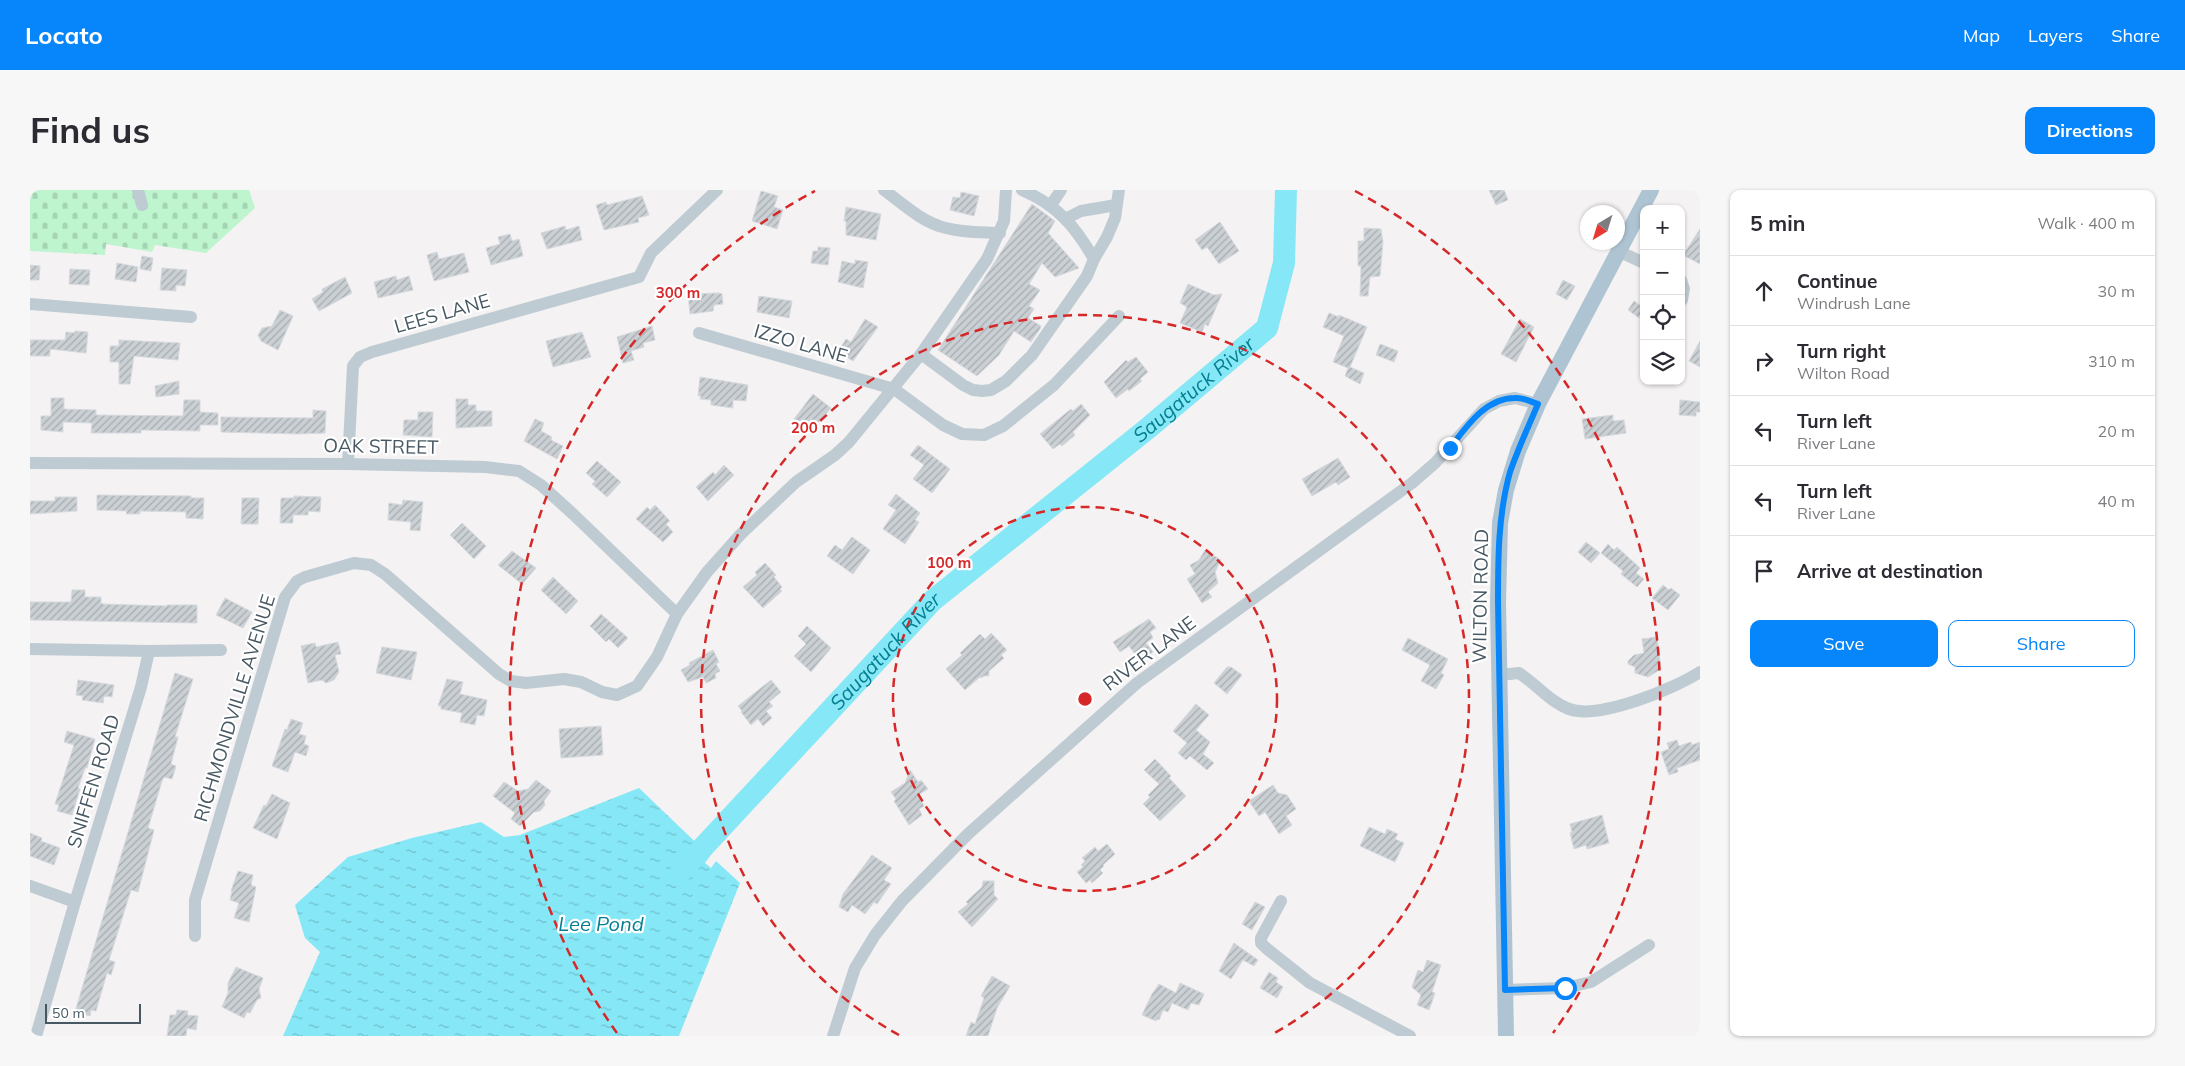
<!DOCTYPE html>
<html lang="en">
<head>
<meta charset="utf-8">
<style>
  body { margin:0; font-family:Mulish,sans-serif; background:#f7f7f7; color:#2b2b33 }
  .controls { position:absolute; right:15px; top:15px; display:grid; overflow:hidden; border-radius:10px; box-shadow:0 1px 4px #0004 }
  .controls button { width:45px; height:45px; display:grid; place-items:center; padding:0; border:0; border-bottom:1px solid #e1e1e2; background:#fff; color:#2b2b33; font:25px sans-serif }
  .compass { position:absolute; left:1550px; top:15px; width:45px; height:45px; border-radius:50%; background:#fff; box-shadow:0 1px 4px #0004; rotate:218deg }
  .scale { position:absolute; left:15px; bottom:12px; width:96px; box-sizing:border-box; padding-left:5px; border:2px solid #475862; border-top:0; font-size:14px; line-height:18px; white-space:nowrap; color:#475862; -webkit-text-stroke:4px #fff; paint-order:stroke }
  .stop { position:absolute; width:15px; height:15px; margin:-11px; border:4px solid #0785fa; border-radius:50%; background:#fff }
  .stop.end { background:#0785fa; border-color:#fff; box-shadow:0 1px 5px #0008 }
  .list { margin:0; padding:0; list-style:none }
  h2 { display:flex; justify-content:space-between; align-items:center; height:65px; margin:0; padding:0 20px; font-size:21px }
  h2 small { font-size:16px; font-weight:400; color:#7c7c81 }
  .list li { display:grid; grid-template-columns:32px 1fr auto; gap:15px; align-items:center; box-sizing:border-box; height:70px; padding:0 20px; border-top:1px solid #e1e1e2 }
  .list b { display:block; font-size:19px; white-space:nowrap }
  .list p { margin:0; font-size:16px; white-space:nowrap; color:#7c7c81 }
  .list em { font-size:16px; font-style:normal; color:#7c7c81 }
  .actions { display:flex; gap:10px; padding:15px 20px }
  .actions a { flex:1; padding:11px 0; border:1px solid #0785fa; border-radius:10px; text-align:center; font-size:18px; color:#0785fa }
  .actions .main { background:#0785fa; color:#fff }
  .icon { flex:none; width:28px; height:28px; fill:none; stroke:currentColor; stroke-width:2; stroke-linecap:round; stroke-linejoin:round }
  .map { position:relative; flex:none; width:1670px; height:846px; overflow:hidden; border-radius:10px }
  header { display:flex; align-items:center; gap:30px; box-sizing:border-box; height:70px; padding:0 25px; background:#0785fa; color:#fff }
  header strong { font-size:24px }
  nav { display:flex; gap:28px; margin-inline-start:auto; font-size:18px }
  .intro { display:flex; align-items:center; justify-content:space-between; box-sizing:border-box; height:120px; padding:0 30px }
  h1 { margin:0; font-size:35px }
  .button { padding:12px 22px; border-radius:10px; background:#0785fa; color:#fff; font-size:18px; font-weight:700 }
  main { display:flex; gap:30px; padding:0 30px }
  aside { flex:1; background:#fff; border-radius:10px; box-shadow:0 1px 4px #0004 }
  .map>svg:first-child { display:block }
</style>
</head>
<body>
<header>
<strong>Locato</strong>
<nav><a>Map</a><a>Layers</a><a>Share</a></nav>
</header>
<div class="intro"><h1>Find us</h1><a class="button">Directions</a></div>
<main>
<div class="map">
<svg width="1670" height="846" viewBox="0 0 1670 846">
  <defs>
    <pattern id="cemetery-stones" width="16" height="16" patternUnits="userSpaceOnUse" patternTransform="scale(1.25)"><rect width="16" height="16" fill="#bef5ce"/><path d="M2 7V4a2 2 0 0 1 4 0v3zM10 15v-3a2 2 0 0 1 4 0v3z" fill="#a5d4b3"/></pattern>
    <pattern id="water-ripples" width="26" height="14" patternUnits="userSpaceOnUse" patternTransform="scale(1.25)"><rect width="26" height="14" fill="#86e8f6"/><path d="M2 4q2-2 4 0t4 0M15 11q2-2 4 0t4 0" fill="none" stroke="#6fbfcb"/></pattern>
    <pattern id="building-hatch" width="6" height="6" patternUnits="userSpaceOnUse" patternTransform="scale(1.25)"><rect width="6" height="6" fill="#cbd0d5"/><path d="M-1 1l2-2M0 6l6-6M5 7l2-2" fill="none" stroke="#a7acb0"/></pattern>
  </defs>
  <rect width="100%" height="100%" fill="#f4f2f2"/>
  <polygon fill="url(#cemetery-stones)" points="0,0 219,0 225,18 176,63 125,55 122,62 76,54 75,65 0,61"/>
  <polygon fill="url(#water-ripples)" points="609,598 680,666 675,673 681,678 686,671 710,693 649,846 253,846 290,762 275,748 265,715 318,667 382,648 451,632 474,647 490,645"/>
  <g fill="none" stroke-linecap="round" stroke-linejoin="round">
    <path stroke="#86e8f6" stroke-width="22" id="s1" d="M651,681L902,411L1117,239L1237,138L1254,73L1256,0"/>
  </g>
  <g fill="url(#building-hatch)" stroke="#d6d9de">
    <polygon points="1459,0 1474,0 1478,10 1466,15"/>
    <polygon points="731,1 748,6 744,17 753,20 747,39 722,31"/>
    <polygon points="931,2 949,6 944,26 920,20 923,7 930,8"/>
    <polygon points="612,6 619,25 608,28 609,32 574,40 566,15 576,12 577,15"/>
    <polygon points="1002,14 1025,31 1018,43 1049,78 1025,87 1012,73 999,94 1010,100 999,116 1004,119 998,128 1011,136 1010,139 1001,152 984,141 969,165 947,186 908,160"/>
    <polygon points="816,17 851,24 846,50 816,45 816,31 814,31"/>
    <polygon points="1190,32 1209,61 1189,74 1177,57 1172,60 1165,50"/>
    <polygon points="535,36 536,40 549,36 552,50 517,59 511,43"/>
    <polygon points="1334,38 1351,39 1353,52 1350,86 1340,87 1338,106 1330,106 1331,76 1328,76 1328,51 1334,51"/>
    <polygon points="1670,39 1670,74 1653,65"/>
    <polygon points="480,44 482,51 489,49 493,66 461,75 456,58 470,54 468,47"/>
    <polygon points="788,57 800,58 798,75 781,73 783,61 788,61"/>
    <polygon points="407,62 409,69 434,63 439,82 404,91 397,65"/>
    <polygon points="112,66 123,68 121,81 110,79"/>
    <polygon points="825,70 838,72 833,98 808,92 812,71 825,74"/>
    <polygon points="87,73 108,77 106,92 85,89"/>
    <polygon points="0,75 10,76 9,90 0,90"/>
    <polygon points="132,78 157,80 155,96 146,95 146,101 130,100"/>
    <polygon points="40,79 60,80 59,95 39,94"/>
    <polygon points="366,86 367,90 379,86 383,100 348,108 344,92"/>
    <polygon points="315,87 322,103 289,121 282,109 293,102 292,99"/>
    <polygon points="1533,90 1545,96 1537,110 1526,104"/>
    <polygon points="1158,94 1184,105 1192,104 1178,136 1175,134 1172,142 1150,133 1157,117 1150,113"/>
    <polygon points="689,103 692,104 693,114 684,115 683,121 660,124 658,104"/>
    <polygon points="729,106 762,111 759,128 727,122"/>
    <polygon points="1604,111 1614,118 1609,128 1598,120"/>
    <polygon points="250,120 263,126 248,160 231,151 228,145 232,138 242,136"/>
    <polygon points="1299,123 1309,127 1309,125 1337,137 1320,177 1334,183 1330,194 1315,186 1318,178 1303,172 1314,146 1293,137"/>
    <polygon points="835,129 848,137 823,171 808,162 816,149 821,152"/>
    <polygon points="1490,129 1504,137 1486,172 1471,164"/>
    <polygon points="622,136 625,150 613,153 614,157 601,161 604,170 593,173 587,147"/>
    <polygon points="45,141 58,142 56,163 20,159 20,166 0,166 0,150 35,150 36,142 45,143"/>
    <polygon points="552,142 561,167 523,177 516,151"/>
    <polygon points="89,150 150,153 148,170 104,166 100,194 89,194 89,172 80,172 80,156 89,156"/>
    <polygon points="1670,151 1670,177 1659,171"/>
    <polygon points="1350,154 1368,161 1364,172 1346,165"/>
    <polygon points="1106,167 1118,182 1110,189 1112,191 1099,201 1098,199 1086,208 1074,192 1096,170 1098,172"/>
    <polygon points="670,187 718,195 716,211 703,210 703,218 681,215 681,210 670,209 671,206 668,206"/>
    <polygon points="149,191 149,204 126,207 125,196"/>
    <polygon points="783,204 801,218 780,242 764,229"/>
    <polygon points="21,208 34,208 34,219 66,220 66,225 153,226 154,210 170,210 170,222 188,223 188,235 170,235 170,241 111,240 111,243 61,243 62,233 33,232 33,242 11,240 11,226 21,226"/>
    <polygon points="426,209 438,209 438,215 446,215 446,221 462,221 462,236 426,238"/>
    <polygon points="1650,210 1670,212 1670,222 1666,222 1666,226 1649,225"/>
    <polygon points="1051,214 1060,225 1043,242 1045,245 1032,256 1030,254 1023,259 1010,244 1041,219 1043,221"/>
    <polygon points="283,220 296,221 295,243 268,244 191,242 191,227 283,228"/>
    <polygon points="388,222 403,222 402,247 373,245 374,230 388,230"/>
    <polygon points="1583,225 1583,231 1594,230 1596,243 1555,249 1552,229"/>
    <polygon points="505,229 514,233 511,241 522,247 521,250 533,256 527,269 494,251"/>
    <polygon points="888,255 920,279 902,303 883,289 894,275 880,265"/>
    <polygon points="1308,268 1320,287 1308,295 1306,292 1282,306 1272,289"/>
    <polygon points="567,271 591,292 577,307 562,294 565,291 556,283"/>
    <polygon points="694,275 704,285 678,311 666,297 683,282 685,285"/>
    <polygon points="866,304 890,323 885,330 889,332 875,354 853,339 866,320 858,315"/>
    <polygon points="67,305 161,306 161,308 174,308 173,329 156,328 156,322 110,321 110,324 96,324 97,321 67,320"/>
    <polygon points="264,306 291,307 290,322 278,321 278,325 263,325 263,333 250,333 251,308 264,308"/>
    <polygon points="25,307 47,307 47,321 0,324 0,311 25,311"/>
    <polygon points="212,308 229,308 228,334 211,334"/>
    <polygon points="373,310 393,312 390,341 380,340 381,332 358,330 359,313 372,315"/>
    <polygon points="625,315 640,331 636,334 643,342 633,352 606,329 617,317 620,320"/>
    <polygon points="432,333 456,356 444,369 420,345"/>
    <polygon points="822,347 840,360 823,384 797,366 805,355 812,360"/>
    <polygon points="1556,352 1570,363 1561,373 1548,362"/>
    <polygon points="1578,354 1584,360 1587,357 1610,378 1606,383 1614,389 1607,397 1591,384 1593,381 1571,363"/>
    <polygon points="1175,360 1191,370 1185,382 1188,393 1178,402 1182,407 1172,413 1157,389 1165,384 1160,375 1169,370"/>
    <polygon points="482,361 506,378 492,394 468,375"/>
    <polygon points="735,373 746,385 744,387 752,397 750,399 752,401 733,418 713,397 727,385 725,382"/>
    <polygon points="523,387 548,411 536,424 511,400"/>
    <polygon points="1633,395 1639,400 1641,398 1650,405 1638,420 1622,408"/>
    <polygon points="42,400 55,400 55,407 71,407 71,413 73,414 137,416 137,415 167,415 167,433 0,430 0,412 41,412"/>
    <polygon points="195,408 222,422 213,438 186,425"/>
    <polygon points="571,424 598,448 588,458 579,449 576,452 560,436"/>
    <polygon points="1119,429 1126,438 1120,442 1123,448 1116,453 1123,462 1110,471 1099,456 1090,462 1083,452"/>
    <polygon points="777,436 801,458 781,482 764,466 776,454 768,446"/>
    <polygon points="961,443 977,460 971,465 974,468 959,481 959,486 954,486 951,488 950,487 935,500 916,479 932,465 930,463 950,444 955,449"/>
    <polygon points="1627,447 1631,479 1618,487 1605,483 1605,477 1598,474 1598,471 1604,465 1614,463 1612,449"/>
    <polygon points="1378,448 1418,469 1411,483 1414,485 1406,499 1391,491 1400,475 1372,460"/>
    <polygon points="308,452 311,464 305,465 309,482 304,490 296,493 292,490 278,493 271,456 285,453 286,457"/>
    <polygon points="352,457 387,462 381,490 346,483"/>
    <polygon points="683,460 689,472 686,474 690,481 685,484 686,488 676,493 673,487 658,492 651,480 660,475 659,473"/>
    <polygon points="1197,477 1201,477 1212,485 1197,504 1184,493"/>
    <polygon points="145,483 163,489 145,547 148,547 141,574 146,576 142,589 134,587 132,591 118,638 124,640 108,702 101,700 79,770 85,772 81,785 77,783 66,821 61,820 60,826 45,822"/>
    <polygon points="417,489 433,492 430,504 457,510 454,526 447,525 445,535 430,532 432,523 411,519 411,516 408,516"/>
    <polygon points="48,490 84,495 82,507 74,506 73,513 52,510 53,506 46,505"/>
    <polygon points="741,490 751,502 739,512 743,516 736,521 742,528 733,536 728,529 721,535 711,522 712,521 708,516"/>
    <polygon points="1166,514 1179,525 1166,540 1180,552 1173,564 1184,573 1177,580 1160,566 1156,570 1148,563 1157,553 1143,541"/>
    <polygon points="261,529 273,533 269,544 276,546 274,554 279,556 276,566 265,562 258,582 242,576 255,539 257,540"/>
    <polygon points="571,536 573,565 531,568 529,539"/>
    <polygon points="37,541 65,549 57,578 55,578 48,598 50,599 42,625 27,621 29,615 25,614 44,555 34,552"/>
    <polygon points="1647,550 1649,556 1661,552 1662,555 1670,552 1670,570 1647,578 1648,582 1639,585 1631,562 1639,559 1637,553"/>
    <polygon points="1125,569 1141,586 1139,588 1156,606 1130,631 1113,614 1120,607 1118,605 1129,594 1114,580"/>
    <polygon points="880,580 888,592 891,590 898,599 888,605 894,616 889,619 892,625 879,635 864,611 866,609 861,602 875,593"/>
    <polygon points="506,590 521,601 514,611 515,615 510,621 504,622 490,636 481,629 485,623 463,606 474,592 488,601 498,599"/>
    <polygon points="1243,595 1248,603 1257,605 1266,619 1256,626 1262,635 1249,644 1235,622 1229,626 1219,611"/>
    <polygon points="242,604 260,613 247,649 223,638 234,615 236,616"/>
    <polygon points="1572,625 1579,653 1557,659 1556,655 1544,659 1540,643 1542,642 1540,634"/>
    <polygon points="1339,637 1355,644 1357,639 1368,644 1365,649 1374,653 1365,672 1330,656"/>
    <polygon points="0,643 12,648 11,651 30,658 24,675 0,666"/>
    <polygon points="1077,654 1085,664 1073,675 1074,676 1070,680 1073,683 1062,693 1060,690 1056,693 1047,682 1053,677 1051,675 1055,671 1052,668 1065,657 1068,661"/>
    <polygon points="842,665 862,678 854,690 861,694 847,714 844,712 835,724 822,715 818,722 809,717 813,704"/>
    <polygon points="208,681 223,685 221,695 226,697 219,732 204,728 209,713 200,710 202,701 201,701"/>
    <polygon points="953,691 964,691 964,705 968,709 942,737 928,722 938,714 936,712 939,709 952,697"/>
    <polygon points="1225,712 1235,717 1222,740 1212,734"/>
    <polygon points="1204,753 1228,770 1224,776 1213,770 1201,789 1189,781"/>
    <polygon points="1397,770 1411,775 1402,802 1405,803 1399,820 1387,815 1391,805 1382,797 1388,780 1393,782"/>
    <polygon points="206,777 233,788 229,799 231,808 227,810 220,823 217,822 214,828 192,817 198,803 198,793"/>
    <polygon points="1239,782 1248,788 1246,792 1253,797 1247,808 1230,798"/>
    <polygon points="962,786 980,796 967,818 958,846 936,846 941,832 945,834 954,808 951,806"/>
    <polygon points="1150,793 1174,804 1169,815 1161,813 1158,820 1142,813 1138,822 1133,820 1129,830 1127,829 1126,831 1112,825 1122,804 1129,794 1146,803"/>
    <polygon points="147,820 158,821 157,825 168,826 166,840 157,838 156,846 137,846 140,825 146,825"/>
  </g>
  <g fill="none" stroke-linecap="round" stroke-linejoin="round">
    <g stroke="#bfcbd3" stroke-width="12">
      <polyline points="108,0 112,15"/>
      <path d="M854,0C873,14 893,33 916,38C934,43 952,42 970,43"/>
      <path d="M992,0C1027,15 1045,36 1064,69"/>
      <polyline points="1021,15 1031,0"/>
      <polyline points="1035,29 1051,21 1086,15"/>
      <polyline points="1588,61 1614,73"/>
      <polyline points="1651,90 1654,99 1652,110"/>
      <polyline points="0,114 161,127"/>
      <polyline points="669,143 864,199 913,235 932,244 954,245 973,236 1024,195 1089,126"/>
      <polyline points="891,164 933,195 943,200 952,201 961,200 976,191 1002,165 1057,86 1064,69 1077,47 1085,28 1089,0"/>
      <polyline points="0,273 318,274 455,277 489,281 511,295 543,324 647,424"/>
      <polyline points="318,274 323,176 330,167 342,162 609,87 621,63 687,0"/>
      <polyline points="0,459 119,461 111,497 45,712 6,846"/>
      <polyline points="119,461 191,460"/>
      <path d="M1469,485L1489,483C1506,494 1520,512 1539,519C1568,530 1644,499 1670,482"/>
      <polyline points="0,696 45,712"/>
      <polyline points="1251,711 1231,748 1231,753 1236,758 1280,793 1380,846"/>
      <polyline points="165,746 165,710 255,407 267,391 275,387 324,373 341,375 355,384 469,484 481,491 496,493 534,489 551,492 572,502 587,505 607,496 627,467 647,424 677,382 711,344 766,292 805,265 819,252 891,164 957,69 974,31 976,0"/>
      <polyline points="1475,800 1535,798 1561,792 1619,755"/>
      <polyline points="803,846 825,778 845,745 872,711 938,644 1107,493 1382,293 1405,273 1454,219 1469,211 1485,208 1508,214"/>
    </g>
    <polyline stroke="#afc4d3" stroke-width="16" points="1476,846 1468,413 1470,333 1476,300 1488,261 1508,214 1621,0"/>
  </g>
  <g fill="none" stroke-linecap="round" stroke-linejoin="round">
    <path stroke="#0785fa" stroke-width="6" d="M1420,258C1436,237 1455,208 1485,208C1493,207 1501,212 1508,214C1498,237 1488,259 1480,282C1468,325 1468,369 1468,412L1475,800L1535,798"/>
  </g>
  <g fill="none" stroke="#d62828" stroke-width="2.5" stroke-dasharray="9 6">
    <circle cx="1055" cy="509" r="192"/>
    <path d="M869 845A384 384 0 1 1 1241 845"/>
    <path d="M587 843A575 575 0 0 1 785 1M1325 1A575 575 0 0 1 1523 843"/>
  </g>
  <g text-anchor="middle" stroke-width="4.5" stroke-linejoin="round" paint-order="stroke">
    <g font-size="19" fill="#475862" stroke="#fff">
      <text transform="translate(412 123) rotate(-16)" y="7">LEES LANE</text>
      <text transform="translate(771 153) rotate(16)" y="7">IZZO LANE</text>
      <text transform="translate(351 256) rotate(1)" y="7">OAK STREET</text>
      <text transform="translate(1450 406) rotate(-89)" y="7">WILTON ROAD</text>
      <text transform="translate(1119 463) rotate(-37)" y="7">RIVER LANE</text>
      <text transform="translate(204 518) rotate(-73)" y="7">RICHMONDVILLE AVENUE</text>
      <text transform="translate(63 591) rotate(-73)" y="7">SNIFFEN ROAD</text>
    </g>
    <g font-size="20" font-style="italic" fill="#047f91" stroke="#fff">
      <text dy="7" stroke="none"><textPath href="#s1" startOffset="705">Saugatuck River</textPath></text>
      <text dy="7" stroke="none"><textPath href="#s1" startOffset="300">Saugatuck River</textPath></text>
      <text x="571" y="741">Lee Pond</text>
    </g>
  </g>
  <circle cx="1055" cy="509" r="8" fill="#d62828" stroke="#fff" stroke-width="2.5"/>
  <g font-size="15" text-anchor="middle" font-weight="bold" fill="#d62828" stroke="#fff" stroke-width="4.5" stroke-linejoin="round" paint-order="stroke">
    <text x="648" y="108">300 m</text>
    <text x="783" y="243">200 m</text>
    <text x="919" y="378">100 m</text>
  </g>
</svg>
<div class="controls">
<button>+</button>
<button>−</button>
<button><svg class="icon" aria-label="locate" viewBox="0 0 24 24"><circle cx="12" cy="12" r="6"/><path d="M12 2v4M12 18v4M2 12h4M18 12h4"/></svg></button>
<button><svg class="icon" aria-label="layers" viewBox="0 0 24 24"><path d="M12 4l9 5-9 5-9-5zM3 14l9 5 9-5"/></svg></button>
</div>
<svg class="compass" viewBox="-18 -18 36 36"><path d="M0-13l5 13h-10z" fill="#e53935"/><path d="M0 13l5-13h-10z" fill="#7c7c81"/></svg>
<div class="scale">50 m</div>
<div class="stop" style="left:1535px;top:798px"></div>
<div class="stop end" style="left:1420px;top:258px"></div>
</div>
<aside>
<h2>5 min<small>Walk · 400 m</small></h2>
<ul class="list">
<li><svg class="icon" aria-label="ahead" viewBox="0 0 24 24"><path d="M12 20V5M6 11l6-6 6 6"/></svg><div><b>Continue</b><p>Windrush Lane</p></div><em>30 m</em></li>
<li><svg class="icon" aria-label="right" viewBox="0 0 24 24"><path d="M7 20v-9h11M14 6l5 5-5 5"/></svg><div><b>Turn right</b><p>Wilton Road</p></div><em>310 m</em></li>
<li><svg class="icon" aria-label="left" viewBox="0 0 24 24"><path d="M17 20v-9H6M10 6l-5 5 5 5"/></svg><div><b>Turn left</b><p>River Lane</p></div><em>20 m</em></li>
<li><svg class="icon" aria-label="left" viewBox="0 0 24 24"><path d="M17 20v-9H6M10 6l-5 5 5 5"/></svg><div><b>Turn left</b><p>River Lane</p></div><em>40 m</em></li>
<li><svg class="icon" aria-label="arrive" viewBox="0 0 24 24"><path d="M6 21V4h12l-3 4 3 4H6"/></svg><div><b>Arrive at destination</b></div></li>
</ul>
<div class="actions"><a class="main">Save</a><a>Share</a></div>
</aside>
</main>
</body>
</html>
